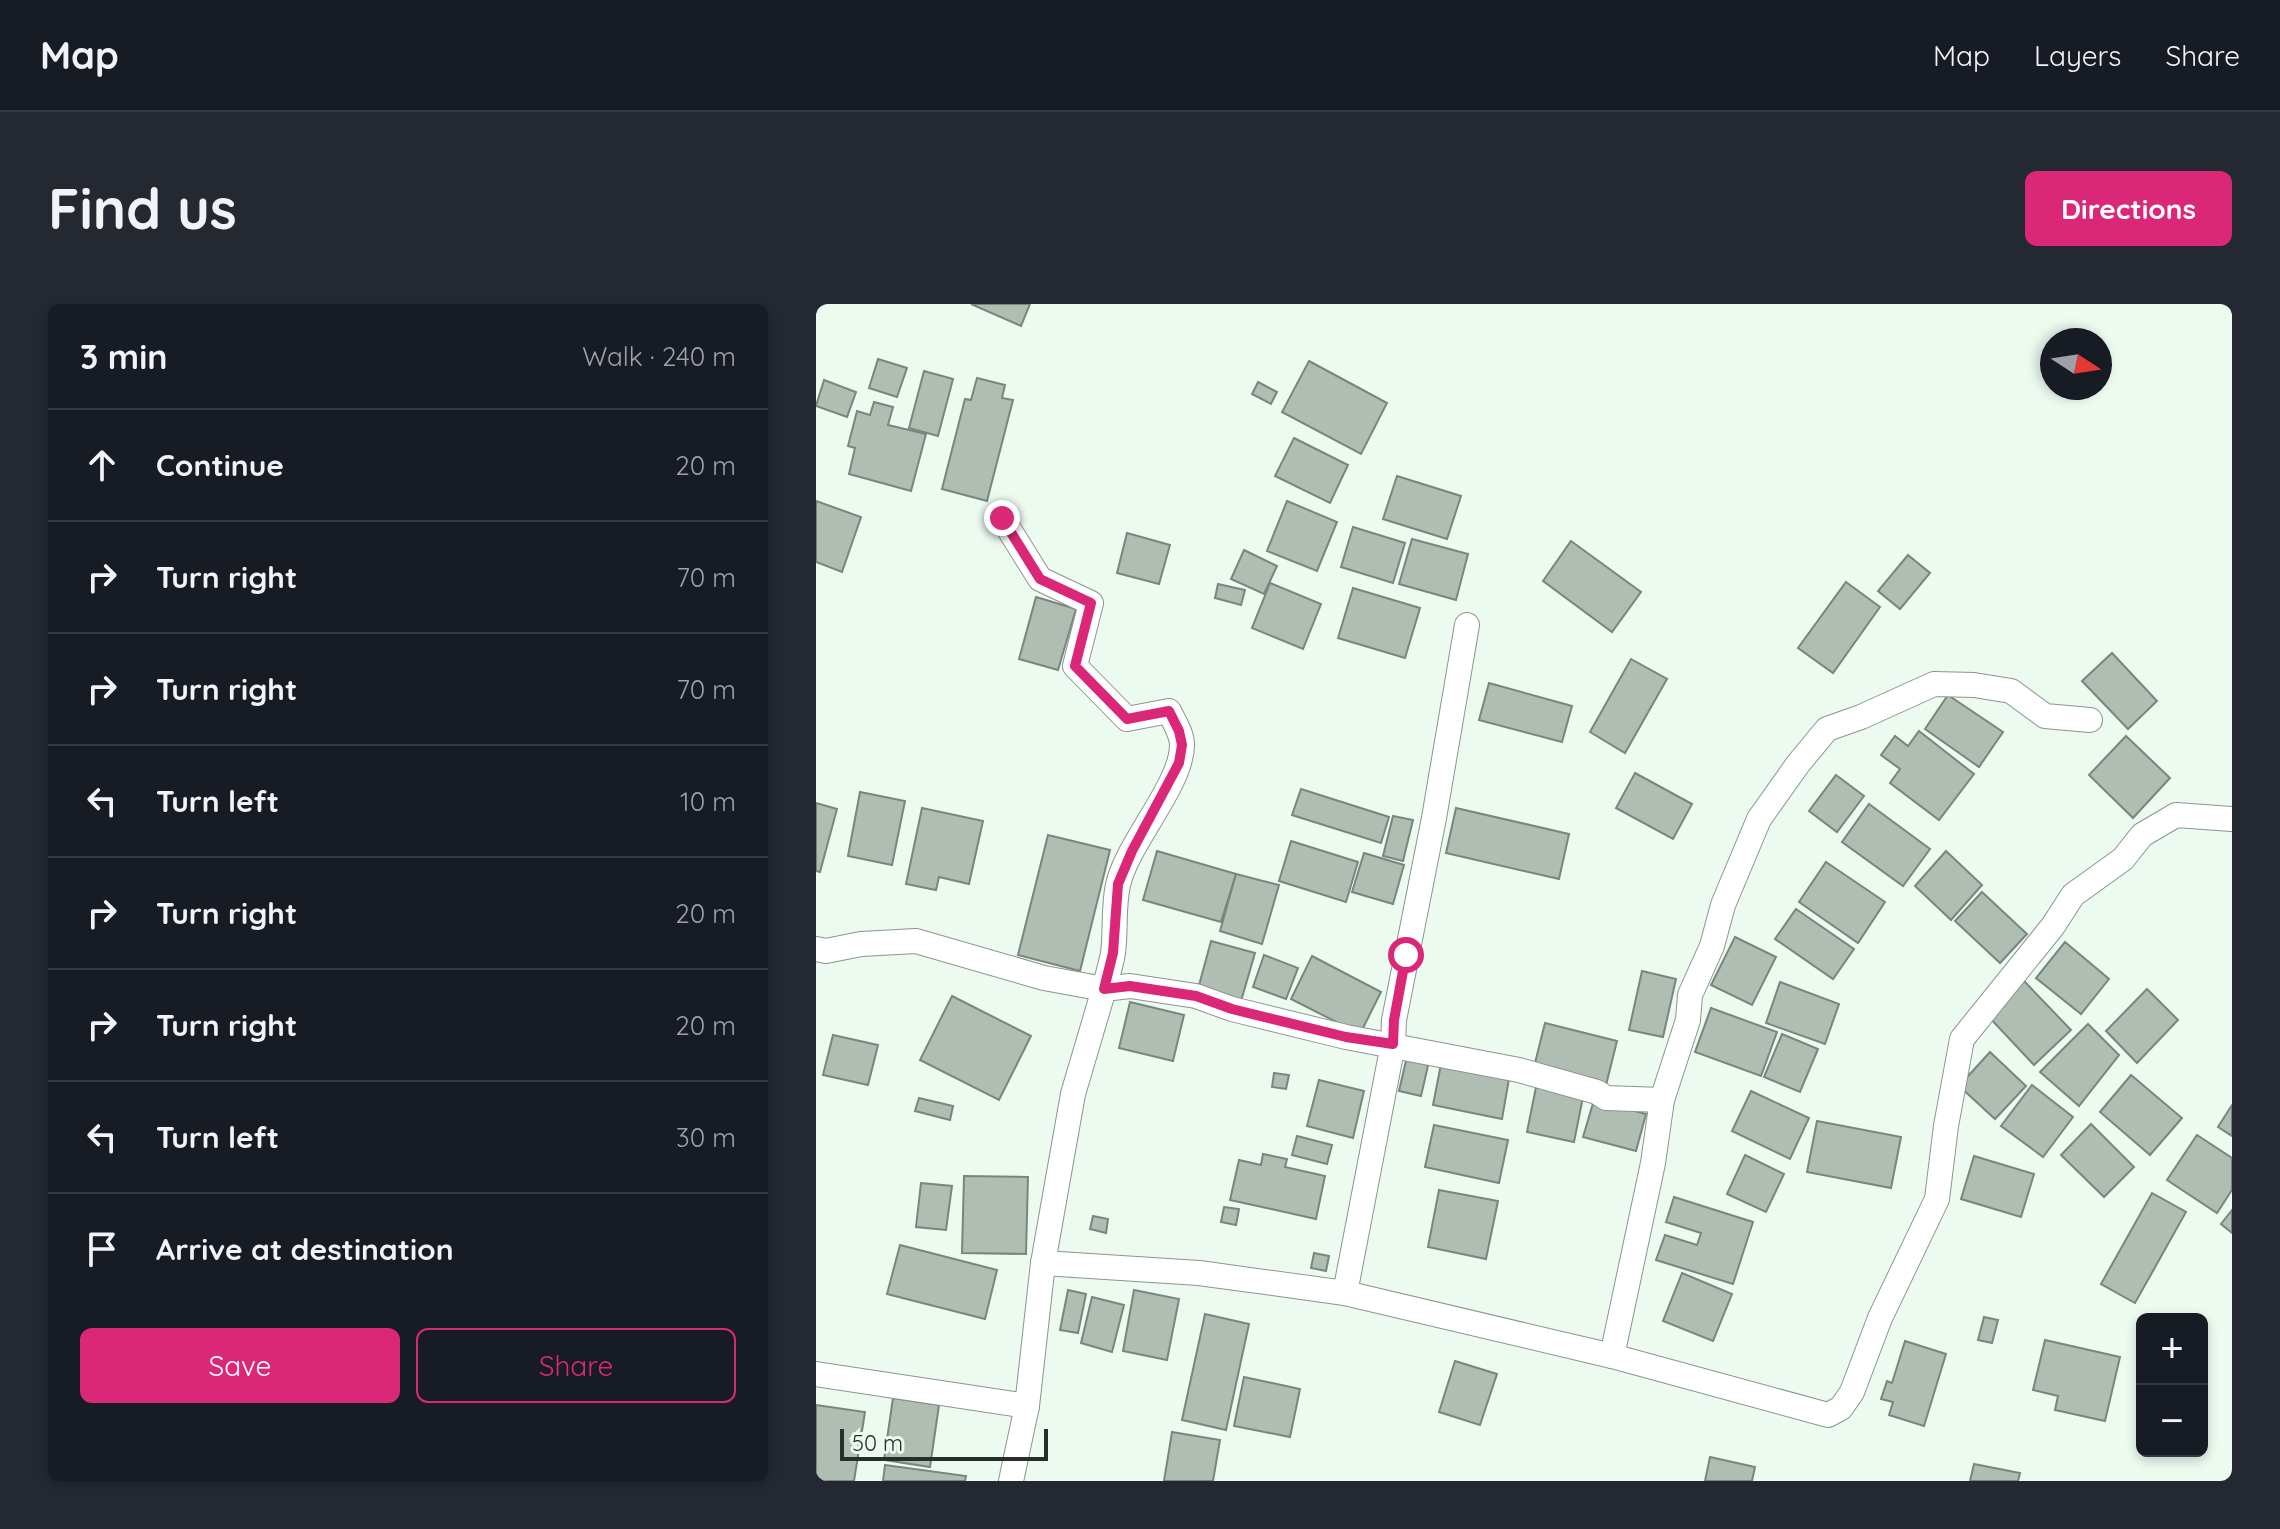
<!DOCTYPE html>
<html lang="en">
<head>
<meta charset="utf-8">
<style>
  body { margin:0; font-family:Quicksand,sans-serif; background:#242831; color:#f1f3f6 }
  .controls { position:absolute; right:24px; bottom:24px; display:grid; overflow:hidden; border-radius:12px; box-shadow:0 4px 12px #0003 }
  .controls button { width:72px; height:72px; display:grid; place-items:center; padding:0; border:0; border-bottom:2px solid #363941; background:#171b24; color:#f1f3f6; font:40px sans-serif }
  .compass { position:absolute; left:1224px; top:24px; width:72px; height:72px; border-radius:50%; background:#171b24; box-shadow:0 4px 12px #0003; rotate:102deg }
  .scale { position:absolute; left:24px; bottom:20px; width:208px; box-sizing:border-box; padding-left:8px; border:4px solid #272d29; border-top:0; font-size:22px; line-height:28px; white-space:nowrap; color:#272d29; -webkit-text-stroke:6px #ecfaf0; paint-order:stroke }
  .stop { position:absolute; width:24px; height:24px; margin:-18px; border:6px solid #db2777; border-radius:50%; background:#fff }
  .stop.end { background:#db2777; border-color:#fff; box-shadow:0 2px 8px #0008 }
  .list { margin:0; padding:0; list-style:none }
  h2 { display:flex; justify-content:space-between; align-items:center; height:104px; margin:0; padding:0 32px; font-size:34px }
  h2 small { font-size:26px; font-weight:400; color:#9ea1a6 }
  .list li { display:grid; grid-template-columns:52px 1fr auto; gap:24px; align-items:center; box-sizing:border-box; height:112px; padding:0 32px; border-top:2px solid #363941 }
  .list b { display:block; font-size:30px; white-space:nowrap }
  .list em { font-size:26px; font-style:normal; color:#9ea1a6 }
  .actions { display:flex; gap:16px; padding:24px 32px }
  .actions a { flex:1; padding:18px 0; border:2px solid #db2777; border-radius:12px; text-align:center; font-size:28px; color:#db2777 }
  .actions .main { background:#db2777; color:#fff }
  .icon { flex:none; width:44px; height:44px; fill:none; stroke:currentColor; stroke-width:2; stroke-linecap:round; stroke-linejoin:round }
  .map { position:relative; flex:none; width:1416px; height:1177px; overflow:hidden; border-radius:12px }
  header { display:flex; align-items:center; gap:48px; box-sizing:border-box; height:112px; padding:0 40px; background:#171b24; border-bottom:2px solid #363941 }
  header strong { font-size:38px }
  nav { display:flex; gap:44px; margin-inline-start:auto; font-size:28px }
  .intro { display:flex; align-items:center; justify-content:space-between; box-sizing:border-box; height:192px; padding:0 48px }
  h1 { margin:0; font-size:56px }
  .button { padding:20px 36px; border-radius:12px; background:#db2777; color:#fff; font-size:28px; font-weight:700 }
  main { display:flex; gap:48px; padding:0 48px }
  aside { flex:1; background:#171b24; border-radius:12px; box-shadow:0 4px 12px #0003 }
  .map>svg:first-child { display:block }
</style>
</head>
<body>
<header>
<strong>Map</strong>
<nav><a>Map</a><a>Layers</a><a>Share</a></nav>
</header>
<div class="intro"><h1>Find us</h1><a class="button">Directions</a></div>
<main>
<aside>
<h2>3 min<small>Walk · 240 m</small></h2>
<ul class="list">
<li><svg class="icon" aria-label="ahead" viewBox="0 0 24 24"><path d="M12 20V5M6 11l6-6 6 6"/></svg><div><b>Continue</b></div><em>20 m</em></li>
<li><svg class="icon" aria-label="right" viewBox="0 0 24 24"><path d="M7 20v-9h11M14 6l5 5-5 5"/></svg><div><b>Turn right</b></div><em>70 m</em></li>
<li><svg class="icon" aria-label="right" viewBox="0 0 24 24"><path d="M7 20v-9h11M14 6l5 5-5 5"/></svg><div><b>Turn right</b></div><em>70 m</em></li>
<li><svg class="icon" aria-label="left" viewBox="0 0 24 24"><path d="M17 20v-9H6M10 6l-5 5 5 5"/></svg><div><b>Turn left</b></div><em>10 m</em></li>
<li><svg class="icon" aria-label="right" viewBox="0 0 24 24"><path d="M7 20v-9h11M14 6l5 5-5 5"/></svg><div><b>Turn right</b></div><em>20 m</em></li>
<li><svg class="icon" aria-label="right" viewBox="0 0 24 24"><path d="M7 20v-9h11M14 6l5 5-5 5"/></svg><div><b>Turn right</b></div><em>20 m</em></li>
<li><svg class="icon" aria-label="left" viewBox="0 0 24 24"><path d="M17 20v-9H6M10 6l-5 5 5 5"/></svg><div><b>Turn left</b></div><em>30 m</em></li>
<li><svg class="icon" aria-label="arrive" viewBox="0 0 24 24"><path d="M6 21V4h12l-3 4 3 4H6"/></svg><div><b>Arrive at destination</b></div></li>
</ul>
<div class="actions"><a class="main">Save</a><a>Share</a></div>
</aside>
<div class="map">
<svg width="1416" height="1177" viewBox="0 0 1416 1177">
  <rect width="100%" height="100%" fill="#ecfaf0"/>
  <g fill="#afbdb3" stroke="#79867d" stroke-width="2">
    <polygon points="155,0 214,0 205,22"/>
    <polygon points="62,55 91,64 81,93 53,84"/>
    <polygon points="493,57 571,99 545,150 466,108"/>
    <polygon points="108,67 137,75 122,132 93,124"/>
    <polygon points="161,74 189,81 186,94 197,96 171,197 126,185 149,95 155,96"/>
    <polygon points="8,76 40,88 31,113 0,102"/>
    <polygon points="442,78 461,88 455,100 436,90"/>
    <polygon points="58,98 77,103 72,121 110,130 95,187 33,170 39,144 32,142 41,107 54,111"/>
    <polygon points="478,134 532,161 514,199 459,172"/>
    <polygon points="581,172 645,192 631,235 567,215"/>
    <polygon points="0,197 45,213 26,268 0,258"/>
    <polygon points="471,197 521,218 501,267 451,247"/>
    <polygon points="537,223 589,239 577,279 525,263"/>
    <polygon points="311,229 354,241 343,280 301,269"/>
    <polygon points="596,235 652,250 640,296 583,280"/>
    <polygon points="755,237 825,288 796,328 727,277"/>
    <polygon points="428,246 461,262 448,290 415,275"/>
    <polygon points="1092,251 1114,269 1084,305 1062,287"/>
    <polygon points="1030,278 1064,303 1017,369 982,344"/>
    <polygon points="454,279 505,300 487,345 436,324"/>
    <polygon points="402,280 429,286 425,301 399,294"/>
    <polygon points="537,284 604,304 589,354 522,334"/>
    <polygon points="220,293 260,305 242,366 203,355"/>
    <polygon points="1296,349 1341,397 1312,425 1266,377"/>
    <polygon points="815,355 851,375 809,449 774,428"/>
    <polygon points="673,379 756,402 746,438 663,416"/>
    <polygon points="1132,391 1187,428 1163,463 1109,425"/>
    <polygon points="1103,427 1158,470 1123,516 1074,479 1084,465 1065,451 1079,432 1092,442"/>
    <polygon points="1310,432 1354,474 1317,514 1273,471"/>
    <polygon points="819,469 876,500 857,535 800,504"/>
    <polygon points="1020,471 1048,492 1021,528 993,507"/>
    <polygon points="485,485 573,513 565,539 476,511"/>
    <polygon points="44,488 89,497 76,561 32,552"/>
    <polygon points="0,499 21,505 4,568 0,567"/>
    <polygon points="1053,500 1114,545 1087,582 1026,538"/>
    <polygon points="106,504 167,517 153,580 123,573 120,586 90,580"/>
    <polygon points="640,504 753,530 743,575 630,549"/>
    <polygon points="577,512 597,516 587,557 567,552"/>
    <polygon points="232,531 294,546 264,667 202,651"/>
    <polygon points="475,537 542,558 530,598 463,577"/>
    <polygon points="341,547 420,570 405,618 327,596"/>
    <polygon points="1130,547 1166,581 1135,616 1099,582"/>
    <polygon points="548,549 588,561 577,600 536,588"/>
    <polygon points="1010,558 1069,598 1042,639 983,598"/>
    <polygon points="420,570 463,581 446,640 404,627"/>
    <polygon points="1166,588 1211,630 1184,659 1139,617"/>
    <polygon points="980,605 1038,645 1017,675 959,635"/>
    <polygon points="919,633 960,653 936,701 895,681"/>
    <polygon points="395,637 439,649 425,697 382,685"/>
    <polygon points="1249,638 1293,675 1265,710 1220,674"/>
    <polygon points="448,651 482,664 470,695 437,683"/>
    <polygon points="496,652 565,688 544,730 475,695"/>
    <polygon points="826,667 860,675 847,733 813,726"/>
    <polygon points="1208,677 1255,726 1218,761 1172,712"/>
    <polygon points="964,678 1023,700 1009,740 950,719"/>
    <polygon points="1331,685 1362,716 1321,759 1290,727"/>
    <polygon points="136,692 215,732 183,796 104,756"/>
    <polygon points="314,698 368,711 357,757 303,744"/>
    <polygon points="895,704 961,728 945,772 879,748"/>
    <polygon points="729,719 801,737 790,781 718,763"/>
    <polygon points="1272,720 1303,751 1263,802 1224,768"/>
    <polygon points="966,730 1002,745 984,788 948,773"/>
    <polygon points="17,731 62,741 52,781 7,771"/>
    <polygon points="592,748 614,753 605,792 583,787"/>
    <polygon points="1174,748 1210,782 1179,815 1143,782"/>
    <polygon points="626,755 694,769 686,815 617,801"/>
    <polygon points="458,769 473,771 470,785 456,783"/>
    <polygon points="1315,771 1366,814 1334,851 1284,808"/>
    <polygon points="503,776 548,787 537,834 491,822"/>
    <polygon points="1216,781 1257,813 1227,853 1185,822"/>
    <polygon points="720,783 767,793 758,838 711,828"/>
    <polygon points="935,787 993,814 974,855 916,827"/>
    <polygon points="103,794 137,802 134,816 99,807"/>
    <polygon points="778,796 830,810 820,847 767,833"/>
    <polygon points="1416,801 1416,832 1402,823"/>
    <polygon points="1001,817 1085,833 1075,884 991,868"/>
    <polygon points="1275,820 1318,863 1288,893 1245,851"/>
    <polygon points="618,821 692,836 683,879 609,863"/>
    <polygon points="1381,831 1416,854 1416,886 1401,909 1351,876"/>
    <polygon points="481,832 516,841 511,860 476,851"/>
    <polygon points="447,850 471,855 469,863 509,872 500,915 414,896 423,856 445,861"/>
    <polygon points="929,851 968,870 950,908 911,890"/>
    <polygon points="1158,852 1218,870 1205,913 1145,895"/>
    <polygon points="148,872 212,873 210,950 146,949"/>
    <polygon points="105,879 136,882 130,926 100,923"/>
    <polygon points="623,886 682,897 670,955 612,943"/>
    <polygon points="1336,889 1370,908 1319,999 1285,980"/>
    <polygon points="858,893 937,918 917,980 840,956 849,931 881,941 885,929 850,918"/>
    <polygon points="408,903 423,905 420,921 405,918"/>
    <polygon points="1416,906 1416,929 1405,920"/>
    <polygon points="277,912 292,915 290,929 274,925"/>
    <polygon points="84,941 181,966 169,1015 71,990"/>
    <polygon points="498,949 513,952 510,967 495,964"/>
    <polygon points="866,969 916,990 897,1037 847,1017"/>
    <polygon points="252,986 270,990 262,1029 244,1026"/>
    <polygon points="318,986 363,995 351,1056 307,1047"/>
    <polygon points="276,993 308,1001 296,1048 265,1039"/>
    <polygon points="389,1010 433,1020 410,1126 366,1116"/>
    <polygon points="1168,1013 1182,1016 1176,1039 1162,1036"/>
    <polygon points="1229,1036 1304,1053 1289,1117 1239,1106 1242,1092 1217,1086"/>
    <polygon points="1089,1037 1130,1050 1108,1122 1073,1111 1077,1098 1065,1095 1071,1077 1076,1079"/>
    <polygon points="639,1057 681,1070 664,1121 623,1108"/>
    <polygon points="428,1073 484,1085 474,1133 418,1122"/>
    <polygon points="77,1094 123,1101 114,1163 68,1156"/>
    <polygon points="0,1101 49,1108 38,1177 0,1177"/>
    <polygon points="356,1128 404,1136 397,1177 348,1177"/>
    <polygon points="894,1153 939,1163 936,1177 889,1177"/>
    <polygon points="1158,1160 1204,1169 1202,1177 1154,1177"/>
    <polygon points="69,1161 150,1172 149,1177 67,1177"/>
  </g>
  <g fill="none" stroke-linecap="round" stroke-linejoin="round">
    <g stroke="#89968d" stroke-width="26">
      <g id="street">
        <path d="M0,645L10,647L45,640L100,637L228,674L288,685C291,673 295,661 297,649C300,627 297,603 302,581C311,539 366,481 366,441C366,429 358,418 353,407L311,415L259,362L275,299L224,275L186,214"/>
        <polyline points="227,959 383,969 529,989 796,1052 1012,1111 1025,1104 1036,1088 1064,1014 1121,895 1130,822 1146,735 1237,622 1257,591 1307,555 1326,531 1360,511 1416,515"/>
        <polyline points="529,989 577,740 578,716 618,514 651,321"/>
        <polyline points="796,1052 837,859 846,796"/>
        <polyline points="0,1070 211,1102"/>
        <polyline points="195,1177 211,1102 227,959 257,790 288,685 314,682 380,692 416,705 530,733 703,766 781,788 790,794 846,796 872,716 874,691 896,642 907,601 943,515 982,460 1011,425 1045,413 1118,380 1158,381 1195,387 1229,412 1274,416"/>
      </g>
    </g>
    <use href="#street" stroke="#fff" stroke-width="24"/>
  </g>
  <g fill="none" stroke-linecap="round" stroke-linejoin="round">
    <polyline stroke="#db2777" stroke-width="10" points="186,214 224,275 275,299 259,362 311,415 353,407 363,427 366,441 363,459 316,547 302,580 297,649 288,685 314,682 380,692 416,705 530,733 577,740 578,716 590,651"/>
  </g>
</svg>
<div class="controls">
<button>+</button>
<button>−</button>
</div>
<svg class="compass" viewBox="-18 -18 36 36"><path d="M0-13l5 13h-10z" fill="#e53935"/><path d="M0 13l5-13h-10z" fill="#9ea1a6"/></svg>
<div class="scale">50 m</div>
<div class="stop" style="left:590px;top:651px"></div>
<div class="stop end" style="left:186px;top:214px"></div>
</div>
</main>
</body>
</html>
